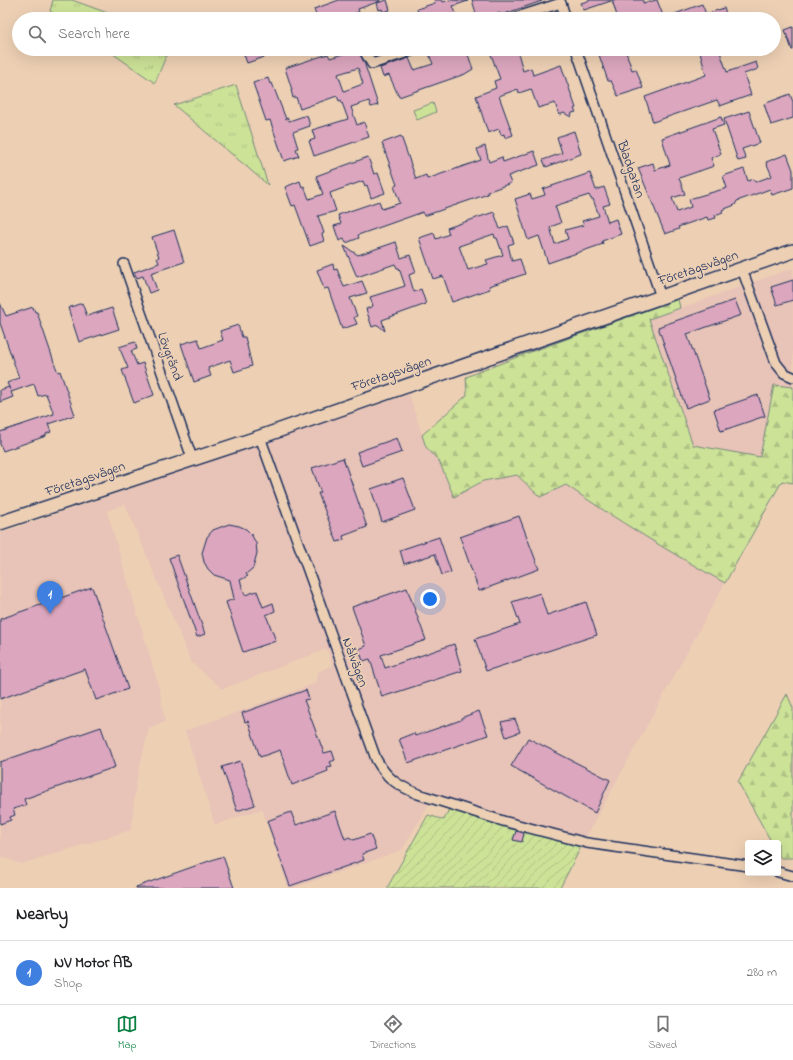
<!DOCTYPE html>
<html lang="en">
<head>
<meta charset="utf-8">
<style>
  body { margin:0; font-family:"Indie Flower",sans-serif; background:#f2f2f2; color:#202124 }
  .controls { position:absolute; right:12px; bottom:12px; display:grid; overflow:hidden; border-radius:4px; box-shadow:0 4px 16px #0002 }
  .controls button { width:36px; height:36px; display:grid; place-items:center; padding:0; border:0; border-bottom:1px solid #e0e0e0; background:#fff; color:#202124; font:20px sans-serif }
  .you { position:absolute; left:430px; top:599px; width:14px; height:14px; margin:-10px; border:3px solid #fff; border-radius:50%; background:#1a73e8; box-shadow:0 0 0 6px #1a73e833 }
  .badge { display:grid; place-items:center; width:26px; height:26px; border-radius:50%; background:#0b8043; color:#fff; font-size:13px; font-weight:700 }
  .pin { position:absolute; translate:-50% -33px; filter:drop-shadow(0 1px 2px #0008) }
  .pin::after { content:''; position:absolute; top:21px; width:14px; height:12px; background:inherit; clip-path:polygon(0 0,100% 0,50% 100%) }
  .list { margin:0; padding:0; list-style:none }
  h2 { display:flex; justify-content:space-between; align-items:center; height:52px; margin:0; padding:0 16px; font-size:17px }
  h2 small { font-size:13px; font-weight:400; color:#757577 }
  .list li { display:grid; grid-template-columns:26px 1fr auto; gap:12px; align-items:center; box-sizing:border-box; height:64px; padding:0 16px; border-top:1px solid #e0e0e0 }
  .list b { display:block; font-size:15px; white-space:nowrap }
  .list p { margin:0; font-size:13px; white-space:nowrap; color:#757577 }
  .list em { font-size:13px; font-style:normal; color:#757577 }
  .icon { flex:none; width:22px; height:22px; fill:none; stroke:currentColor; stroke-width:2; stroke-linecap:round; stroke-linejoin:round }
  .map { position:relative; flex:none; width:793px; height:888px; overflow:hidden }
  .search { position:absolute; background:#fff; box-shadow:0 4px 16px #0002; left:12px; right:12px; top:12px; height:44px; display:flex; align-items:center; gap:10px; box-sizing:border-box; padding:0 14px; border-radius:22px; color:#757577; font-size:15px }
  .sheet { height:116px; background:#fff }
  nav { display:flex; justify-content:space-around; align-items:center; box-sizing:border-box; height:56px; border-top:1px solid #e0e0e0; background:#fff; font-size:11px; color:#757577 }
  nav a { display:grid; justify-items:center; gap:2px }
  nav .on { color:#0b8043 }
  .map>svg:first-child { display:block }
</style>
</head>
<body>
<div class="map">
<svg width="793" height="888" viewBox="0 0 793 888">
  <defs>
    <pattern id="grass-tufts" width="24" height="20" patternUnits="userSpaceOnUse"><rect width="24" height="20" fill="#cce297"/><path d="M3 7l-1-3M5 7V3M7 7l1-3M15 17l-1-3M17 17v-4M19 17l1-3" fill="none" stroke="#afc285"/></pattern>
    <pattern id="forest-firs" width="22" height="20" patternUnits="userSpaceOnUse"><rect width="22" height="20" fill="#cce297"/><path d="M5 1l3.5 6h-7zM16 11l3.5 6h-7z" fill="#afc285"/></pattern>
    <pattern id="garden-furrows" width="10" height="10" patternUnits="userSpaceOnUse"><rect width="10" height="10" fill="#cce297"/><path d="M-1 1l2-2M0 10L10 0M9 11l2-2" fill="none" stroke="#afc285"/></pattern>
  </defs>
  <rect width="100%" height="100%" fill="#edd0b4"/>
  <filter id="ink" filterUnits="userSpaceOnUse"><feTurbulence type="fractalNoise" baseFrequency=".025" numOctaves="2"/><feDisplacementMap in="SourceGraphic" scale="8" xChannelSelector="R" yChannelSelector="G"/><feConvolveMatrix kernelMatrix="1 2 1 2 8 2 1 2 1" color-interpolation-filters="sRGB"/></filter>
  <g filter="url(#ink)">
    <g fill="#e8c3b7">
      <polygon points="793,268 793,387 774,386 760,457 693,445 649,319"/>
      <polygon points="409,394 426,447 439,461 454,497 483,481 517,475 540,497 566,485 608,514 725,583 585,839 435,794 402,850 294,888 288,888 262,809 215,825 185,731 316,683 318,672 332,665 327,649 222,689 191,662 125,504 107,511 159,687 165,722 149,728 136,783 131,830 21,864 0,856 0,533"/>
    </g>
    <g fill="url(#grass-tufts)" stroke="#74887a">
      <polygon points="53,0 72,0 124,19 62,19 50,11"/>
      <polygon points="106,49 169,49 155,83"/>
      <polygon points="236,85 268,185 174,105"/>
    </g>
    <g fill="url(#forest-firs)" stroke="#74887a">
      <path d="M678,299L680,308L649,319L693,445L760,457L774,385L793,387V483L782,481L725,583C670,552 618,521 566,485L540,497L517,475L483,481L454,497L439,461L426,447L422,435L467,395L466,377L522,355Z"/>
      <polygon points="787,694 793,708 793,858 781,858 778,853 778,843 772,843 738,782"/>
    </g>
    <polygon fill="#cce297" stroke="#74887a" points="433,103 436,112 417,120 413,110"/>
    <polygon fill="url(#garden-furrows)" stroke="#74887a" points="449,809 581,847 560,888 387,888 428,815 444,820"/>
    <g fill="#dba6be" stroke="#1b2f5e" fill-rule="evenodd">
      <polygon points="339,0 380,0 380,1 358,9 359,12 339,19 317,19 314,9"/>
      <polygon points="387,0 390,10 383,12 382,9 379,10 377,3"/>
      <polygon points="434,0 442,0 443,2 449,0 468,1 453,6 457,16 449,19 401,19 418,12 417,9 435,3"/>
      <polygon points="472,0 542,0 542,1 501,15 500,13 481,19 462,19 476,13"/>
      <polygon points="591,0 611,0 611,1 584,10 581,3"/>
      <polygon points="612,0 643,0 643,3 657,0 664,18 702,4 706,14 724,8 728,19 618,19"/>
      <polygon points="793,27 793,50 792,50 785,30"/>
      <polygon points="242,49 285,49 285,50 247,63"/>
      <path d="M351,49H357L364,62L378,105L371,107L369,101L351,107L357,125L364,122L369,137L314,156L309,141L315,139L312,130L348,119L341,100L339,101L337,96L300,109L296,97L293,98L291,90H292L285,68L328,54L330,58L352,51ZM358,68L363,84L344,91L338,74Z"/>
      <polygon points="370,49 398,49 375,57"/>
      <polygon points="443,49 466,49 473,69 465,74 399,97 389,75 383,77 380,68 409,58 414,70 433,64 429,54"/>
      <polygon points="489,49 517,49 523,71 531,68 533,75 561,65 576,108 574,109 576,112 572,113 571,117 564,113 559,115 555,103 538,108 531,89 519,93 518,89 499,96 513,135 505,138 504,134 501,135 499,129 488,133 476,96 496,88 494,81 500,79"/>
      <polygon points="600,49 625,49 632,70 636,69 643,88 618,96 612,83 611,81 608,81 598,52 601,51"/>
      <polygon points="699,49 719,49 727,72 756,62 758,69 744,74 751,95 720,106 717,100 653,122 645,97 706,75"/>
      <polygon points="268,78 270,84 272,83 286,119 288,118 289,121 307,115 310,126 293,132 298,148 296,149 299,156 284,161 270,120 266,121 253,83"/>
      <polygon points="790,94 793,102 793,118 771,125 764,104"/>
      <polygon points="749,111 760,143 742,149 746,159 738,161 724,119"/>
      <polygon points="721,117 724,125 712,129 721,154 711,158 714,166 679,178 685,194 672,198 677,212 691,207 689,199 727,188 723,176 744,169 748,181 754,179 755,182 772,176 766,162 787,154 793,170 793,188 772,195 770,189 737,201 735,205 722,210 723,212 715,215 716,218 708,220 707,217 678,227 679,229 665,234 638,168 653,163 655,170 670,165 662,138"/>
      <polygon points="574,131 581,154 546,167 543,160 562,153 557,137"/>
      <polygon points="401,136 416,179 426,175 427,179 481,160 477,149 485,146 489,162 502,157 503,162 534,151 539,165 508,176 511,183 487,192 488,194 424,216 423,212 358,235 359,238 346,243 344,239 339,241 334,226 341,224 338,215 379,201 382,209 400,203 394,186 397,185 382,143"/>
      <polygon points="368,157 374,174 378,173 385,193 371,198 367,185 365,186 363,181 330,193 336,211 318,216 324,233 322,234 324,241 310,246 295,205 292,206 285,187 300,181 302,187 304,186 309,199 323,194 316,176"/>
      <path d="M590,173L596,190L604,187L610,204L603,206L608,222L616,219L621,234L602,241L603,244L548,263L539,236L528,240L515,199L530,194L532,199L545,195L543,189ZM589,195L591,199H593L599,216L582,221L584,225L565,230L568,239L555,244L550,227L561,223L555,206Z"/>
      <path d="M494,212L500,229L508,226L514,243L508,245L512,261L520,259L525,274L489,286L490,289L452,302L443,276L433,279L419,238L434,233L436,239L449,234L447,228ZM494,234L495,238H497L503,255L486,260L488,264L468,270L459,246Z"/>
      <polygon points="174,230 184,262 151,273 157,290 149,293 143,276 137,278 134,272 159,263 157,258 159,257 152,237"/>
      <polygon points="396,242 401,258 410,255 416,272 409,275 414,292 421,289 426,304 382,320 385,331 378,325 372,327 366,309 373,306 370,297 405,286 399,268 397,268 395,264 357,277 344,246 358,255"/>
      <polygon points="333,264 334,270 337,269 344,287 362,281 367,293 350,298 357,316 354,317 357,324 342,329 328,288 324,289 317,270"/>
      <polygon points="793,280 793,300 777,305 771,287"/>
      <polygon points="735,300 741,315 687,334 710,399 686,408 658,327"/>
      <polygon points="0,303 6,316 33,307 35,312 37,312 55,365 58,372 60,371 75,415 48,424 51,432 46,434 46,436 3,451 0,444 0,432 54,414 46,394 38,396 34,384 11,392 7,383 19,378 0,323"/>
      <polygon points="82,303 87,316 112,308 119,329 79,342 68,308"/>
      <polygon points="238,325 242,337 245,337 252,366 234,372 230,360 208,368 211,376 194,382 181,344 198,339 201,348 223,340 220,331"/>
      <polygon points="135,342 137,349 131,351 137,365 143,363 154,395 134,403 122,370 128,368 119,347"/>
      <polygon points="9,387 13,397 0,402 0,390"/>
      <polygon points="758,395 765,416 721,431 714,410"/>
      <polygon points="397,438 402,452 362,466 357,452"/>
      <polygon points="343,458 367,527 343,536 344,540 337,542 318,493 321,493 312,468"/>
      <polygon points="403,478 415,510 382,522 371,489"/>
      <polygon points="519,516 539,569 479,591 460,537"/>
      <polygon points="229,524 239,526 246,529 251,534 256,543 257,553 253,568 246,574 248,576 240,580 245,595 257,591 263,607 273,603 275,611 266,615 276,641 243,652 226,602 234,599 230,580 214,575 208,569 204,562 202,553 207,537 213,530"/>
      <polygon points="439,537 451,572 442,575 435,554 404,564 400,550"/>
      <polygon points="177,555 205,634 197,637 169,558"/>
      <polygon points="92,587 128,689 96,700 85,669 0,699 0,619"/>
      <polygon points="407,588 426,640 381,655 385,668 454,644 462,671 382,697 370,659 363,661 359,649 366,646 352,607"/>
      <polygon points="540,593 547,615 586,602 597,635 486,671 475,639 520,624 512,602"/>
      <polygon points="306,690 309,699 304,700 324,753 332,751 335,760 330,762 332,766 327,767 328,771 292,785 280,750 260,757 248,721 245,722 242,713"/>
      <polygon points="479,711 488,735 408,763 399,739 414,733 415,736 461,720 461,718"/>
      <polygon points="515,719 520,732 506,737 501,722"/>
      <polygon points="101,727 115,767 24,799 26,805 13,809 15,815 10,817 11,820 0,824 0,762"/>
      <polygon points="528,738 610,780 595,813 511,766"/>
      <polygon points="240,761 255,805 237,811 222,767"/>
      <polygon points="335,811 345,839 349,837 354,840 370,834 376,849 362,854 364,860 290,886 267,821 291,812 296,825"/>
      <polygon points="516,831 524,833 522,842 513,840"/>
      <polygon points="223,856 234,888 136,888 136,887"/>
    </g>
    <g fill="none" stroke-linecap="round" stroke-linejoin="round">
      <g stroke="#1b2f5e" stroke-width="12">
        <g id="street">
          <polyline points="511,19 561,3 566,19"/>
          <polyline points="363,49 372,64 417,49"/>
          <polyline points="576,49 661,297"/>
          <polyline points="124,264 192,458"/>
          <polyline points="742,269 776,363 784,373 793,377"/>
          <path d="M260,437L376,759C387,779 397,785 418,794L503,821L587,843L748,866"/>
          <polyline points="778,872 793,876"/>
        </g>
      </g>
      <g stroke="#1b2f5e" stroke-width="16">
        <polyline id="secondary" points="0,523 260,437 793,251"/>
      </g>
      <use href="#street" stroke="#edd0b4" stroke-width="9"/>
      <use href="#secondary" stroke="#edd0b4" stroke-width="13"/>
    </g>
  </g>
  <g text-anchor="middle" stroke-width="3.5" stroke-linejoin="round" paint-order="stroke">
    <g font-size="14" fill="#1b2f5e" stroke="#edd0b4">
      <text transform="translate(632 169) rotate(71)" y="5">Bladgatan</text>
      <text transform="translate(698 267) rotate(-19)" y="5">Företagsvägen</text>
      <text transform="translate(171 356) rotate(70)" y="5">Lövgränd</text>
      <text transform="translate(391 373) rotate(-19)" y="5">Företagsvägen</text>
      <text transform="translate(85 478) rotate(-19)" y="5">Företagsvägen</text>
      <text transform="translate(356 662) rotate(70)" y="5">Nålvägen</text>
    </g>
  </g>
</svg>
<div class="controls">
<button><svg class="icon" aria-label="layers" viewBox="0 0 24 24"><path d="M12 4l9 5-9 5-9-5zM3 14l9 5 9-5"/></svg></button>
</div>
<div class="you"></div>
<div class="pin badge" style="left:50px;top:614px;background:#3f7fe0">1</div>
<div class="search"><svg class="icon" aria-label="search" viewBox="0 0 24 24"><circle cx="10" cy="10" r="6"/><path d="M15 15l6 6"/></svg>Search here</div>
</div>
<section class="sheet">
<h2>Nearby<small></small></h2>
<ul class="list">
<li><span class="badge" style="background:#3f7fe0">1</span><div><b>NV Motor AB</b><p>Shop</p></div><em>280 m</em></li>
</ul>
</section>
<nav>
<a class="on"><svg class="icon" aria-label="map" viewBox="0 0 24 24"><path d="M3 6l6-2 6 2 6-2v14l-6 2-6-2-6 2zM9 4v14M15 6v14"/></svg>Map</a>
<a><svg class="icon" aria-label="directions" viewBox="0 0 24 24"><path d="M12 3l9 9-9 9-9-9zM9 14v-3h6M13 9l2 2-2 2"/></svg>Directions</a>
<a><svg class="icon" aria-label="saved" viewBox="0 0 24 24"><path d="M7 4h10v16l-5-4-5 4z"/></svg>Saved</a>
</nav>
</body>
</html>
